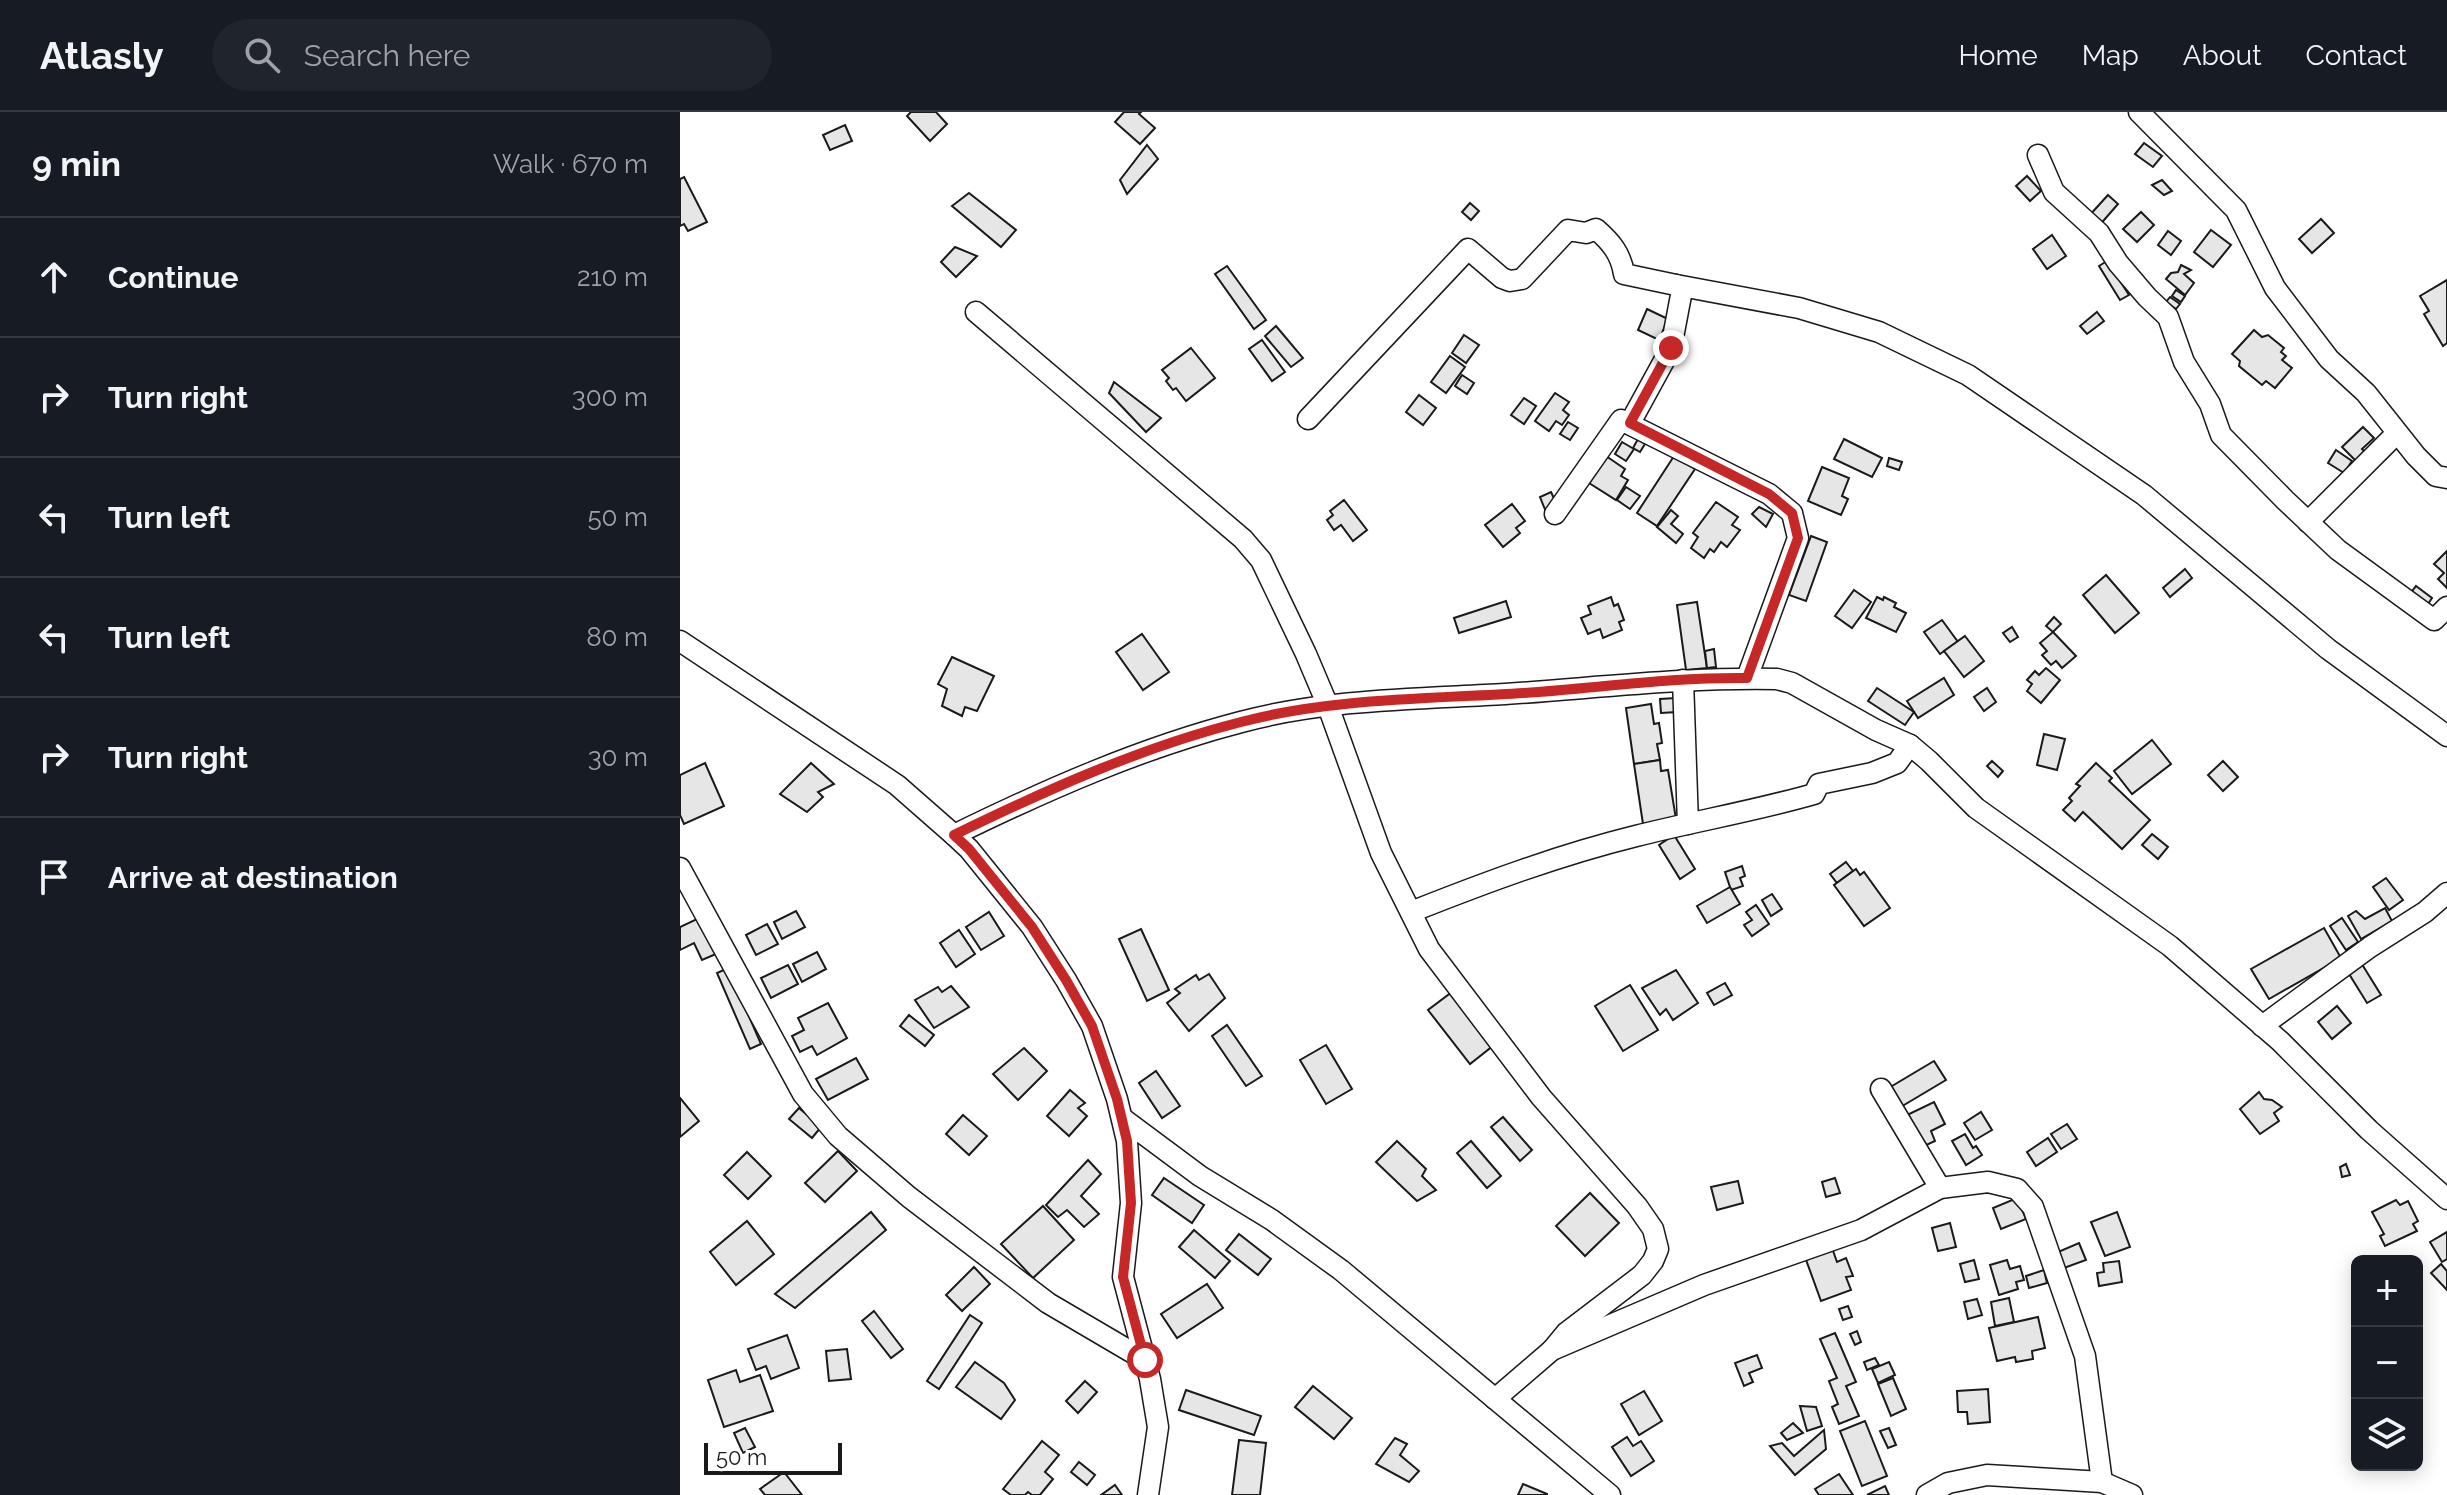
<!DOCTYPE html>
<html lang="en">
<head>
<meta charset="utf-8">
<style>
  body { margin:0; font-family:Raleway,sans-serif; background:#20242c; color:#f1f3f6 }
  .controls { position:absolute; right:24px; bottom:24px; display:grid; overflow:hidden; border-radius:12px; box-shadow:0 4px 20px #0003 }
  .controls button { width:72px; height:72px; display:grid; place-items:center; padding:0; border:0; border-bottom:2px solid #363941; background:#171b24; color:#f1f3f6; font:40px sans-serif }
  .scale { position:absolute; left:24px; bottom:20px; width:138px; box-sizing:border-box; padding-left:8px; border:4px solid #1a1a1a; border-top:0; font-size:22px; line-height:28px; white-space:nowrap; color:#1a1a1a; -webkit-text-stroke:6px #fff; paint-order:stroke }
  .stop { position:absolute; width:24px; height:24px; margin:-18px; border:6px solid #c62828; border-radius:50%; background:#fff }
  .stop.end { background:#c62828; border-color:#fff; box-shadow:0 2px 8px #0008 }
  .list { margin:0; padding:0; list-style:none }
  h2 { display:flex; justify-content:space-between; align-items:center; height:104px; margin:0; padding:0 32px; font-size:34px }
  h2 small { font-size:26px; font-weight:400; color:#9ea1a6 }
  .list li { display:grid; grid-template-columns:52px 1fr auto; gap:24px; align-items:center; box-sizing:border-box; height:120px; padding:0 32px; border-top:2px solid #363941 }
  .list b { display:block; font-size:30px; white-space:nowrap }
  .list em { font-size:26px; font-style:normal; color:#9ea1a6 }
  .icon { flex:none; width:44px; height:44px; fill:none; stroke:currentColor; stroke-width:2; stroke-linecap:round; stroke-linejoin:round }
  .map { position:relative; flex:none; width:1767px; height:1383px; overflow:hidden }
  header { display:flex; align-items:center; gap:48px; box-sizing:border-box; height:112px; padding:0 40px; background:#171b24; border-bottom:2px solid #363941 }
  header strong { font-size:38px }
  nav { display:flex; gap:44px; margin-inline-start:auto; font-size:28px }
  .search { width:560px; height:72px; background:#20242c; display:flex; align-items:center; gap:20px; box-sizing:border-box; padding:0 28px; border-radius:44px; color:#9ea1a6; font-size:30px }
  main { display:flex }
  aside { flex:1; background:#171b24 }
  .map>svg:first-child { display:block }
</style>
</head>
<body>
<header>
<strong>Atlasly</strong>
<div class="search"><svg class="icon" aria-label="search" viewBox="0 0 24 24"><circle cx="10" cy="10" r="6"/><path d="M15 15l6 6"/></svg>Search here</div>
<nav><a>Home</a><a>Map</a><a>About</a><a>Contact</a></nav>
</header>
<main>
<aside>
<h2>9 min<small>Walk · 670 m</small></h2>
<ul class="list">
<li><svg class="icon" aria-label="ahead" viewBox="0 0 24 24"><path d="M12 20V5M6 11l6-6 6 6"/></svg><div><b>Continue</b></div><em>210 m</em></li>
<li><svg class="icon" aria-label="right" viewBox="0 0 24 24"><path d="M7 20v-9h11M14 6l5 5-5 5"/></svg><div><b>Turn right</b></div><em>300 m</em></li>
<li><svg class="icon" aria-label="left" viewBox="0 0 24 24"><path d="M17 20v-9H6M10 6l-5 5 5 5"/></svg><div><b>Turn left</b></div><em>50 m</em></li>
<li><svg class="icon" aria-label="left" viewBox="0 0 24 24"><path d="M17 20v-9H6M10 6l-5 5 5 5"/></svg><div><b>Turn left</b></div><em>80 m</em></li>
<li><svg class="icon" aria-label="right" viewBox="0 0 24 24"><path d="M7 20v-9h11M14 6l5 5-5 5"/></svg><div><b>Turn right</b></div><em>30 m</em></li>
<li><svg class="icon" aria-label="arrive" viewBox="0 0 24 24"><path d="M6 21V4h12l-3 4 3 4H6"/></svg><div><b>Arrive at destination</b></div></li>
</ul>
</aside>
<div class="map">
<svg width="1767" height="1383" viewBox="0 0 1767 1383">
  <rect width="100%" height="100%" fill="#fff"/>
  <g fill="#e6e6e6" stroke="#1a1a1a" stroke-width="2">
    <polygon points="231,0 256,0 267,12 250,29 227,4"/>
    <polygon points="444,0 461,0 459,2 475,16 460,32 435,10"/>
    <polygon points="165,13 172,29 150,38 143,23"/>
    <polygon points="1464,31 1482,44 1473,55 1455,42"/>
    <polygon points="467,33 478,47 447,82 440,68"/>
    <polygon points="1347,64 1361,79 1350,89 1336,74"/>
    <polygon points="4,65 27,110 8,119 4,112 0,114 0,67"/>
    <polygon points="1482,68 1492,79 1484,83 1472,73"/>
    <polygon points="289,81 336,118 321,135 272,94"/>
    <polygon points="1428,83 1438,92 1418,115 1408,105"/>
    <polygon points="790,91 799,99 791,108 782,100"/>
    <polygon points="1461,100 1474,113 1457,130 1443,117"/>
    <polygon points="1641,107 1654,121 1632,141 1619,127"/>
    <polygon points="1531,118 1551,133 1533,155 1514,140"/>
    <polygon points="1488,119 1501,129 1491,143 1478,133"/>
    <polygon points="1372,123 1386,144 1367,157 1353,137"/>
    <polygon points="275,135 297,144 276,165 261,150"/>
    <polygon points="1427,149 1449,183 1440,188 1419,154"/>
    <polygon points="1501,153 1511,158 1504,162 1514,171 1505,183 1486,167 1491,161 1498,160"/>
    <polygon points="547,154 586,208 574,217 535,162"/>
    <polygon points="1767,168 1767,231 1763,234 1744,202 1749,199 1740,184"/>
    <polygon points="1496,178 1505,184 1501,190 1492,184"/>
    <polygon points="1490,185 1500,192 1496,197 1486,190"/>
    <polygon points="967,197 988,207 979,228 958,218"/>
    <polygon points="1417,200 1424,209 1407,222 1400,214"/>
    <polygon points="596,214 623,246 611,255 585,224"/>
    <polygon points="1574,218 1582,225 1588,223 1604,236 1601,240 1606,244 1602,248 1612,256 1595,276 1586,269 1582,273 1559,254 1560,249 1552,242"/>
    <polygon points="784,223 799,233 786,251 772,241"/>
    <polygon points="582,228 605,260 592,269 569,237"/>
    <polygon points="511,236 535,266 506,289 496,276 493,278 486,269 489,266 482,258"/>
    <polygon points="770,244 785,255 766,281 751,270"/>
    <polygon points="782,263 794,271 787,282 775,274"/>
    <polygon points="434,270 481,306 466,320 429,281"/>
    <polygon points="875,281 889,290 883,298 889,303 882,313 876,309 869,319 855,309"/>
    <polygon points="739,283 756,296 743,313 726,300"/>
    <polygon points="844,286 856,294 844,312 831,303"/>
    <polygon points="888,310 898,316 890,328 880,322"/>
    <polygon points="1683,315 1694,326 1682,337 1687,342 1678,351 1662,335"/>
    <polygon points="958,327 965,332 960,340 953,336"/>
    <polygon points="1164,327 1202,346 1192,365 1154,347"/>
    <polygon points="942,330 954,337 946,349 935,342"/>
    <polygon points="1656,338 1672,349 1664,361 1648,351"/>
    <polygon points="926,344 945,357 941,364 948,368 936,388 909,371"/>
    <polygon points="994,344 1015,357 977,414 957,401"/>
    <polygon points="1209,346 1222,350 1219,358 1207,354"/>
    <polygon points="1142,355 1169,366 1162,384 1168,387 1161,403 1128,389"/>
    <polygon points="946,375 960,384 950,397 937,388"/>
    <polygon points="871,380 878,395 866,400 860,385"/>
    <polygon points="664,388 687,418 673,429 661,413 654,418 647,408 653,403 650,399"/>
    <polygon points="1036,390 1058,405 1052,413 1060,418 1047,435 1041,430 1034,440 1030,437 1024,446 1011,436 1018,425 1013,421"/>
    <polygon points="832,392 845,409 836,416 840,421 823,435 805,413"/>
    <polygon points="1079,395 1093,402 1086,415 1072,402"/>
    <polygon points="991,398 998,404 991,412 1003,422 996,431 977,415"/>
    <polygon points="1131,424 1147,430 1126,489 1109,483"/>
    <polygon points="1767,439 1767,476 1758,467 1764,461 1754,452"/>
    <polygon points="1505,457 1512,466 1490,485 1483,476"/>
    <polygon points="1426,463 1459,501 1435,521 1403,483"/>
    <polygon points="1736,474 1752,486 1744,498 1727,486"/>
    <polygon points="1174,478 1191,490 1172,516 1155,504"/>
    <polygon points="931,485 934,494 938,492 944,508 939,510 942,518 923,526 920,517 908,522 901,506 911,502 908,494"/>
    <polygon points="1197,485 1203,488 1204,485 1216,491 1214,495 1226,501 1216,520 1186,506"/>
    <polygon points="826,489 831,505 779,521 774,506"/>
    <polygon points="1017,490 1027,556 1006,558 997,493"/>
    <polygon points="1374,505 1381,512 1373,520 1366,514"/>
    <polygon points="1262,508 1278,530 1260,542 1244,520"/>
    <polygon points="1332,515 1338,525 1330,530 1323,521"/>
    <polygon points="1373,520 1396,544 1382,556 1376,549 1371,553 1362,543 1367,539 1360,531"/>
    <polygon points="462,522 489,560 463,578 436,540"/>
    <polygon points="1285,524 1304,549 1284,565 1264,539"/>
    <polygon points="1034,537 1036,555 1027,556 1025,539"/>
    <polygon points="272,545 314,564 297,599 285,595 282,604 262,594 267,577 258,572"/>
    <polygon points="1366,556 1380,568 1361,591 1347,579 1352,572 1347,568 1355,559 1359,563"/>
    <polygon points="1264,566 1274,583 1238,606 1227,589"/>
    <polygon points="1197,576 1234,600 1225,613 1188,589"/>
    <polygon points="1307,576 1316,590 1304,599 1294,585"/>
    <polygon points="996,586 997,600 981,601 980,587"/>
    <polygon points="971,592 974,612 979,611 982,631 977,632 980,648 954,652 946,596"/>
    <polygon points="1364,622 1385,627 1377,658 1357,653"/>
    <polygon points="1472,628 1491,652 1452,682 1434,659"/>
    <polygon points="980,648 981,659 988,658 996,707 963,712 954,652"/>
    <polygon points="1312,649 1323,659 1318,665 1307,654"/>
    <polygon points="1543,649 1558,665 1543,679 1528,663"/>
    <polygon points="25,651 44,694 4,712 0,703 0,663"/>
    <polygon points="131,651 154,672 138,680 143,685 127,700 100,682"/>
    <polygon points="1416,651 1432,666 1429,669 1470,708 1442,737 1403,700 1395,709 1383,698 1392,689 1389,686 1400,674 1396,672"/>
    <polygon points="1472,722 1488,735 1478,747 1462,733"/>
    <polygon points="994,723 1015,757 1000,767 979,733"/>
    <polygon points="1166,750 1173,759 1157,771 1150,762"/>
    <polygon points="1062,754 1065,764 1060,766 1063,774 1051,778 1045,760"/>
    <polygon points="1176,757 1180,763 1184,760 1210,796 1184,814 1154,773"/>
    <polygon points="1706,766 1723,788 1709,798 1693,775"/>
    <polygon points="1050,775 1060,792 1027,811 1017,794"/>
    <polygon points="1092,782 1102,797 1091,804 1082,788"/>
    <polygon points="1076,793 1089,812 1072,824 1064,813 1072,808 1066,800"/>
    <polygon points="1705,796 1712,809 1681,827 1668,804 1676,799 1685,807"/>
    <polygon points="116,799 125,815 102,827 94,810"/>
    <polygon points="309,800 324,824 301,838 286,815"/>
    <polygon points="19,806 36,842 22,848 14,831 0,838 0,815"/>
    <polygon points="1662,806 1678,830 1666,838 1650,814"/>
    <polygon points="87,812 98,832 76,843 66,823"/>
    <polygon points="1644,816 1661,846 1589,887 1571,857"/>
    <polygon points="461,817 489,878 467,889 439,827"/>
    <polygon points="279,818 295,842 276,855 260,831"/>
    <polygon points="137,840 146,857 122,870 113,852"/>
    <polygon points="1680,849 1701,883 1687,891 1666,857"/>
    <polygon points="108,853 118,872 91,886 81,866"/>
    <polygon points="48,856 81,932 70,937 37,861"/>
    <polygon points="996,858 1018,891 993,908 986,897 980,903 962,876"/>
    <polygon points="529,862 545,886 509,919 487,891 500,881 495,877 516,863 519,868"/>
    <polygon points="1045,871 1052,883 1034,893 1027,881"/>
    <polygon points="950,873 978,918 943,939 915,894"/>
    <polygon points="271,874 289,895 254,916 235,888 258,875 262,880"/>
    <polygon points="772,880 814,933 790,952 748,898"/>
    <polygon points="148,891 167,926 137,943 132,934 120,940 112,924 124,918 118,906"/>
    <polygon points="1657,894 1671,911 1652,927 1638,910"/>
    <polygon points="229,903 254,923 245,934 220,914"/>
    <polygon points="547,913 582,964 566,974 532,924"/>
    <polygon points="646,933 672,977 646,992 620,948"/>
    <polygon points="344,936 367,959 338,988 313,962"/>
    <polygon points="176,946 188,967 148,988 136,967"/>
    <polygon points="1254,949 1266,968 1219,996 1207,977"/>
    <polygon points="476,959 500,994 482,1006 459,971"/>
    <polygon points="390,978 405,991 398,996 407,1004 389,1024 367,1004"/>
    <polygon points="1579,980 1584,987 1592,988 1602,995 1594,1001 1599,1009 1580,1022 1560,997"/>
    <polygon points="0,986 19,1009 0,1025"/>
    <polygon points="1254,990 1265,1012 1251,1019 1255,1029 1240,1036 1225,1004"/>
    <polygon points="119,996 141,1015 132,1026 109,1007"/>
    <polygon points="1301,1000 1312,1018 1295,1028 1284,1011"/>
    <polygon points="283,1003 307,1024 289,1043 266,1022"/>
    <polygon points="823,1005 852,1038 840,1049 811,1015"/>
    <polygon points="1387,1012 1397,1027 1381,1037 1371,1022"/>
    <polygon points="1285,1022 1293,1036 1296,1034 1302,1043 1286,1053 1272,1029"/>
    <polygon points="1368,1026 1377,1040 1356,1054 1347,1040"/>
    <polygon points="717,1029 746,1057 742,1064 756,1078 737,1089 696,1050"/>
    <polygon points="791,1029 821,1064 807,1076 777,1041"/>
    <polygon points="158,1039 177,1059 145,1090 125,1071"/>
    <polygon points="67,1040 91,1064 68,1087 44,1063"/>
    <polygon points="408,1048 421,1062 401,1084 419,1102 404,1115 387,1098 378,1105 366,1093"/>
    <polygon points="1666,1052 1670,1063 1662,1065 1660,1055"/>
    <polygon points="484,1066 524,1093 512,1111 472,1083"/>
    <polygon points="1155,1066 1160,1081 1146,1085 1142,1070"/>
    <polygon points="1058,1069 1063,1091 1037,1098 1031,1075"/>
    <polygon points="910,1081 939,1111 905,1144 876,1114"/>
    <polygon points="1337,1086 1346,1107 1321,1117 1313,1096"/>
    <polygon points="1716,1088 1720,1093 1728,1089 1738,1109 1733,1112 1737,1119 1705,1134 1700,1124 1704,1122 1692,1100"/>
    <polygon points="363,1094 394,1128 353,1166 321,1132"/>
    <polygon points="191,1100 206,1118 115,1196 95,1182"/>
    <polygon points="1437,1100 1450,1135 1425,1144 1411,1110"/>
    <polygon points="67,1109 94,1142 56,1173 30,1140"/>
    <polygon points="1270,1111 1276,1135 1258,1139 1252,1116"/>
    <polygon points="514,1118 550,1149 535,1166 499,1135"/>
    <polygon points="1767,1120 1767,1147 1762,1150 1750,1130"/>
    <polygon points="559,1122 591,1147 578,1163 546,1138"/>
    <polygon points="1399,1131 1406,1148 1384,1156 1378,1140"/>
    <polygon points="1152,1136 1157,1150 1166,1146 1173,1164 1166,1165 1171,1178 1141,1189 1125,1145"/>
    <polygon points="1294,1148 1299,1167 1285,1170 1280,1152"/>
    <polygon points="1327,1148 1330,1157 1340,1154 1344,1168 1336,1170 1338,1177 1319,1183 1310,1153"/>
    <polygon points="1439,1149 1442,1170 1419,1174 1417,1161 1424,1160 1423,1151"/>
    <polygon points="1761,1152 1767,1159 1767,1178 1751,1161"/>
    <polygon points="294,1155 310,1172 282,1199 266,1183"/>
    <polygon points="1364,1158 1367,1171 1349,1176 1346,1164"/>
    <polygon points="527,1172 543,1196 497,1226 481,1202"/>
    <polygon points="1329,1186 1334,1210 1315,1214 1311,1190"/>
    <polygon points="1297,1187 1302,1203 1288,1207 1284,1190"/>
    <polygon points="1168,1194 1172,1205 1163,1208 1159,1197"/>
    <polygon points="194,1199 223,1237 211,1246 182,1209"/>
    <polygon points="290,1203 302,1211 259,1277 247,1269"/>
    <polygon points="1358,1205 1365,1236 1352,1239 1353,1247 1336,1250 1335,1245 1317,1249 1309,1216"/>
    <polygon points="1177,1219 1181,1230 1175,1233 1170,1222"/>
    <polygon points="1155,1221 1176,1270 1166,1274 1179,1304 1159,1312 1152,1295 1158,1292 1149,1269 1157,1266 1140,1227"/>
    <polygon points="107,1223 119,1256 91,1267 86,1254 76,1258 68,1237"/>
    <polygon points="167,1237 171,1267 149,1269 146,1239"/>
    <polygon points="1077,1243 1082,1256 1069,1261 1073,1270 1064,1274 1055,1251"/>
    <polygon points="1195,1246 1199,1253 1187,1258 1184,1250"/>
    <polygon points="295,1250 324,1271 335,1288 321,1307 276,1275"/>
    <polygon points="1209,1250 1215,1263 1198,1271 1192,1257"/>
    <polygon points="56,1258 60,1270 80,1263 93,1299 44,1315 28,1268"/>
    <polygon points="1213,1266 1226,1297 1211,1304 1198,1272"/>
    <polygon points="405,1269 417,1280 398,1301 386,1289"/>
    <polygon points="633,1274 672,1306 654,1327 615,1295"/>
    <polygon points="1308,1277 1310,1310 1288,1312 1287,1300 1278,1300 1277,1279"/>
    <polygon points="506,1278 581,1304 574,1323 499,1298"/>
    <polygon points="964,1279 982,1309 959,1323 941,1292"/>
    <polygon points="1120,1294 1136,1295 1142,1314 1127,1319"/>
    <polygon points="1185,1309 1207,1364 1182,1374 1160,1319"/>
    <polygon points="1113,1311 1123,1321 1107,1328 1101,1321"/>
    <polygon points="65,1316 75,1335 63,1341 54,1321"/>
    <polygon points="1209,1316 1216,1333 1208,1336 1200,1319"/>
    <polygon points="1144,1318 1146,1337 1115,1363 1090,1334 1102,1331 1114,1344"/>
    <polygon points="947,1325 953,1334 961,1329 974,1349 951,1364 932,1335"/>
    <polygon points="715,1326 727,1332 720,1343 739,1359 729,1370 696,1352"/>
    <polygon points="559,1328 586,1331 580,1383 552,1383"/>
    <polygon points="362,1329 379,1343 365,1360 373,1367 360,1383 352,1383 348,1380 345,1383 331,1383 323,1377"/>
    <polygon points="399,1350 415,1363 407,1373 391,1360"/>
    <polygon points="104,1360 122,1383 85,1383 80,1377"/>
    <polygon points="1159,1362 1173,1383 1139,1383 1135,1377"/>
    <polygon points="843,1372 867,1382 867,1383 838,1383"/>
    <polygon points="435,1373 442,1383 421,1383"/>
    <polygon points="1205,1374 1209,1383 1187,1383"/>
  </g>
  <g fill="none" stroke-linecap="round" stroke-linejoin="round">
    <g stroke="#1a1a1a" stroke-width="23">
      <g id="minor">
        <polyline points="1459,0 1556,98 1595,176 1649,247 1686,281 1736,344 1756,364 1767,366"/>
        <polyline points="1358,43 1374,80 1419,121 1438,151 1467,185 1488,205 1504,250 1530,292 1541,323 1605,388 1658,438 1754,508 1767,495"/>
        <polyline points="996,173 1119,196 1199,220 1288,263 1464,383 1648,537 1767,624"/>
        <polyline points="296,200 563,427 581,448 626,542 648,594 701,741 749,837 861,985 957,1094 973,1117 978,1137 973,1149 962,1163 886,1221 872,1238"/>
        <path d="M628,307L788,137L822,166L830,169L842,167L888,118L906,121L916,117C931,130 941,142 944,162L996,173L1002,178L991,236L950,311"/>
        <polyline points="875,402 941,308 1089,382 1112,401 1118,426 1067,566"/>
        <polyline points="1628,410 1717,321"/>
        <polyline points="0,529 217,673 274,723 289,737 352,815 386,868 412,914 437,987 447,1029 451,1091 443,1165 470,1267 478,1315 468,1383"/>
        <polyline points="1003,568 1008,712"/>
        <path d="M274,723C366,678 461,636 561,610C646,587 738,587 825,582C916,576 1006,565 1097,567L1112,571L1196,618L1230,633L1249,649L1296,696L1490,834L1600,929L1689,1018L1767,1087"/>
        <polyline points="0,756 123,982 158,1024 229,1085 368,1191 465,1248"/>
        <path d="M731,800C804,771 879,743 956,724C1015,709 1075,699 1134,682L1139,672L1192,661L1217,651L1230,633"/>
        <polyline points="1582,914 1690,835 1745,800 1767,781"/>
        <polyline points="1201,977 1260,1076"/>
        <polyline points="442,1006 520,1064 592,1108 661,1158 930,1383"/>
        <polyline points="815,1287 872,1238 1024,1173 1181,1118 1260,1076 1308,1070 1337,1077 1353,1095 1405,1244 1422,1370"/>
        <polyline points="1247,1383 1268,1371 1307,1363 1422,1370 1452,1383"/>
      </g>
    </g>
    <use href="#minor" stroke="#fff" stroke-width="20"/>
  </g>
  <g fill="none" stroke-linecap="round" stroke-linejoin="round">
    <path stroke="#c62828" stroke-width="10" d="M465,1248L443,1165L451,1091L447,1029L437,987L412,914L386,868L352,815L289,737L274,723C366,678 462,635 561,610C651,586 751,587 844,581C918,576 993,565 1067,566L1118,426L1112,401L1089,382L950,311L991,236"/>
  </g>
</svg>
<div class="controls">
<button>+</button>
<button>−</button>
<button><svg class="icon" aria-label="layers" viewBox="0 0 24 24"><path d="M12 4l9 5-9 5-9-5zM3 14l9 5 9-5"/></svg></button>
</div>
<div class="scale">50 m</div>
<div class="stop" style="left:465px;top:1248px"></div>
<div class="stop end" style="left:991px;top:236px"></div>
</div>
</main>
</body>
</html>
